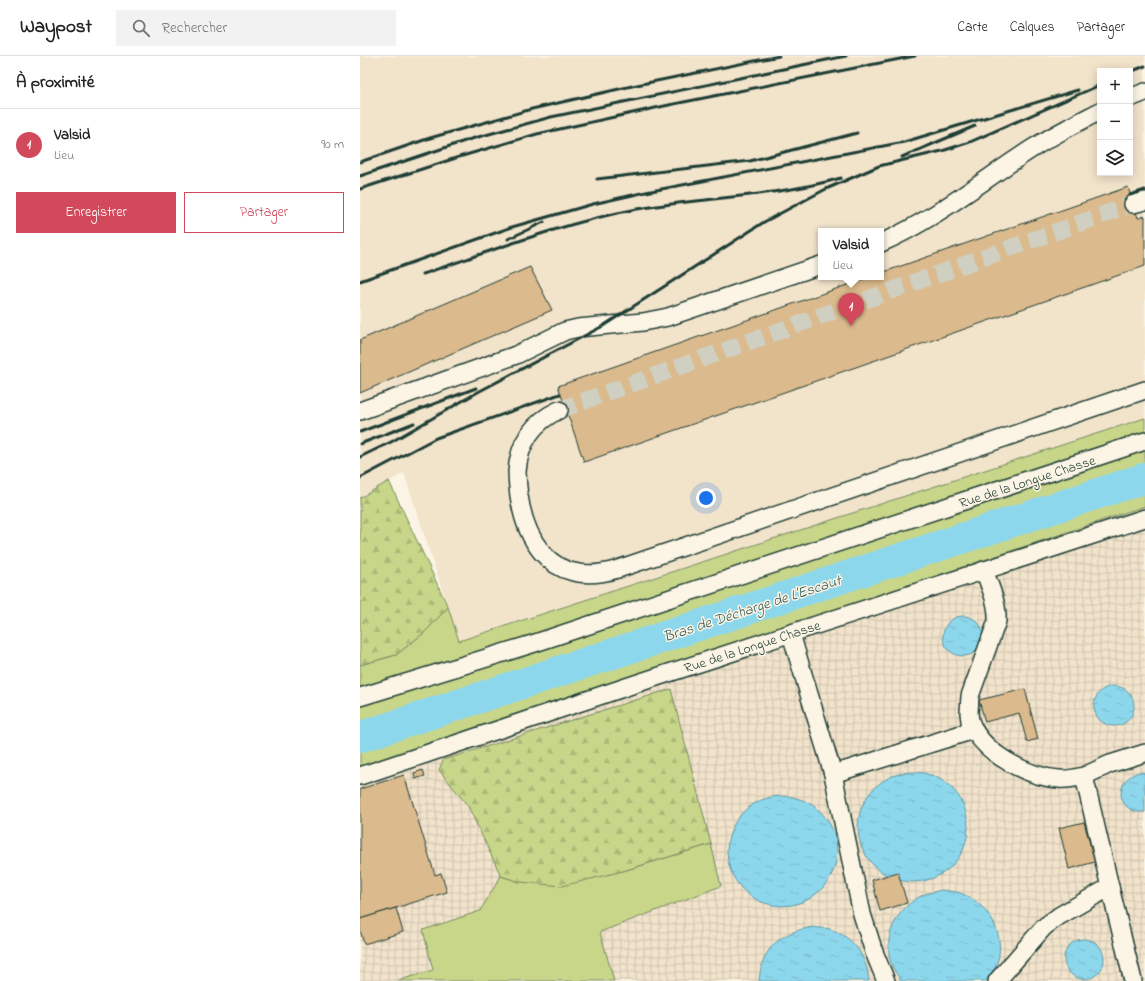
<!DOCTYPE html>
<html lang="fr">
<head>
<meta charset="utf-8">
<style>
  body { margin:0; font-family:"Indie Flower",sans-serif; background:#f2f2f2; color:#222 }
  .controls { position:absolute; right:12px; top:12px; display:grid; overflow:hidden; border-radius:0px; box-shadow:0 2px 10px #0003 }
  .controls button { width:36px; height:36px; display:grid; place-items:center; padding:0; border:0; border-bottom:1px solid #e0e0e0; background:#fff; color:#222; font:20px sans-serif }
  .you { position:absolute; left:346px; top:442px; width:14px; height:14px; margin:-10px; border:3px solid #fff; border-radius:50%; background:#1a73e8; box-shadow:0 0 0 6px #1a73e833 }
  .badge { display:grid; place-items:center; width:26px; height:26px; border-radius:50%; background:#d1495b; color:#fff; font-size:13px; font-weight:700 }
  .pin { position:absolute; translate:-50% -33px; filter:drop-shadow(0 1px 2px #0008) }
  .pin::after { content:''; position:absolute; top:21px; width:14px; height:12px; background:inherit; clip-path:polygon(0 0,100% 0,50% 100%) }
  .popup { position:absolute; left:458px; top:172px; width:66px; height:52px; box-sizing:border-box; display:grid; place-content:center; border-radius:0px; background:#fff; filter:drop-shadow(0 1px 3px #0005); font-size:13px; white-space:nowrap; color:#767676 }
  .popup b { font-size:15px; color:#222 }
  .popup::after { content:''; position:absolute; left:50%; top:100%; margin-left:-8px; border:8px solid transparent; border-top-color:#fff }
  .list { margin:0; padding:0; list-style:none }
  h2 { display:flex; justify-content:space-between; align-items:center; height:52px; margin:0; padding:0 16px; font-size:17px }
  h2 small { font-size:13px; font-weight:400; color:#767676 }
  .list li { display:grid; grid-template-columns:26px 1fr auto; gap:12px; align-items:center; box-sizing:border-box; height:72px; padding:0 16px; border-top:1px solid #e0e0e0 }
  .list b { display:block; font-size:15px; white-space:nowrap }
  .list p { margin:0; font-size:13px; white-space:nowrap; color:#767676 }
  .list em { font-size:13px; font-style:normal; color:#767676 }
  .actions { display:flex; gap:8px; padding:12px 16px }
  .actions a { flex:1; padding:9px 0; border:1px solid #d1495b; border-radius:0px; text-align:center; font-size:14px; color:#d1495b }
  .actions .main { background:#d1495b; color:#fff }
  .icon { flex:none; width:22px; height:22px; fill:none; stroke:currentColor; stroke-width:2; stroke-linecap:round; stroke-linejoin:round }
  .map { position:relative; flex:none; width:785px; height:925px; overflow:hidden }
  header { display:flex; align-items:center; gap:24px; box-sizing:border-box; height:56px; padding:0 20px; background:#fff; border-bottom:1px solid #e0e0e0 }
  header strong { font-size:19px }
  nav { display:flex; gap:22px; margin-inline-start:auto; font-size:14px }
  .search { width:280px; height:36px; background:#f2f2f2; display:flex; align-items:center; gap:10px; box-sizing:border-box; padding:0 14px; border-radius:0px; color:#767676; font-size:15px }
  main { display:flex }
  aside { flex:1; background:#fff }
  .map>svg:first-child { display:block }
</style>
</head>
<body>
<header>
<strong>Waypost</strong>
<div class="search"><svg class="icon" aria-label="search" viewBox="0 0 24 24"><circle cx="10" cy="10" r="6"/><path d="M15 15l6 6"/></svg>Rechercher</div>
<nav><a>Carte</a><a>Calques</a><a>Partager</a></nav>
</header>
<main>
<aside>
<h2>À proximité<small></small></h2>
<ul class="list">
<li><span class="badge">1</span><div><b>Valsid</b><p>Lieu</p></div><em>90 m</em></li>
</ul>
<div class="actions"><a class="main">Enregistrer</a><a>Partager</a></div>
</aside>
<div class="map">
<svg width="785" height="925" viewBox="0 0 785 925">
  <defs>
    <pattern id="industrial-grid" width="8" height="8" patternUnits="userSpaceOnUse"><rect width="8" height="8" fill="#f2e3cb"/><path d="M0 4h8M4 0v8" fill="none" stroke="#cfc4af"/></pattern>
    <pattern id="forest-firs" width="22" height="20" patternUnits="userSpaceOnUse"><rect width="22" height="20" fill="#c8d68a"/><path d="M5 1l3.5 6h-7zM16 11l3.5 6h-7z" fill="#abb978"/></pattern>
    <pattern id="water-ripples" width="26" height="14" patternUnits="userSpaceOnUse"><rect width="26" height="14" fill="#8dd7ed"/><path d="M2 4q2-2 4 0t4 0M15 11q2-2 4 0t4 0" fill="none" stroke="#79b9cc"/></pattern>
  </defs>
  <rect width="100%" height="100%" fill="#fcf5e5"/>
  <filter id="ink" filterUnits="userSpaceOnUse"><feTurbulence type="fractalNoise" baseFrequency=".025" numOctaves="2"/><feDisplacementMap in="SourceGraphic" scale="8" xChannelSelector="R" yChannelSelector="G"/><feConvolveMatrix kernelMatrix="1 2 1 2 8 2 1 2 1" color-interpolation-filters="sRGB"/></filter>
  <g filter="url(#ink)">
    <path fill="#f2e3cb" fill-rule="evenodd" d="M0,0H785V362L99,585L44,417L0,442ZM740,15H770V117H740ZM461,175H521V221H461Z"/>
    <polygon fill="url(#industrial-grid)" points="785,450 785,925 0,925 0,711 636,500"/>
    <g fill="#c8d68a" stroke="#748a5f">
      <polygon points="785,362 785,450 636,500 0,711 0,609 36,599 65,576 88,551 99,585"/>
      <polygon points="351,788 361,830 240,876 254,925 37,925 73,914 63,874 120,855 141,820 160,826 263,815"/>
    </g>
    <g fill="url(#forest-firs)" stroke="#748a5f">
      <polygon points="29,425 88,551 65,576 36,599 0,609 0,442"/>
      <polygon points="311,633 351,788 263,815 202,830 160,826 141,820 108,750 79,714 83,704"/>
    </g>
    <g fill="url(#water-ripples)" stroke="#6199a3">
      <circle cx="603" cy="580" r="20"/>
      <circle cx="754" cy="650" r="20"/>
      <path d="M779,716L785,717V756C758,759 751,725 779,716Z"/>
      <circle cx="553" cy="771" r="55"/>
      <circle cx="422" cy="795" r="55"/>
      <path d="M581,834C587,835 594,835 600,837C629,847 649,882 635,912C632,916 629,921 626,925H541C539,921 535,916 533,912C520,883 537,851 563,839C569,836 576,836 581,834Z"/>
      <path d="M452,871C457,872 465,872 470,873C495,882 506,900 509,925H399C402,891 420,877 452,871Z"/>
      <circle cx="724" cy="903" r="20"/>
    </g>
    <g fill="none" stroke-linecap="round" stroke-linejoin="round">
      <polyline stroke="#8dd7ed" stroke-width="31" points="0,681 785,422"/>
    </g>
    <g fill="#dbba8d" stroke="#1f3d34">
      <polygon points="768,131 778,162 785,160 785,210 224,406 198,330 510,221 521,221 521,217"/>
      <polygon points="170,211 192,254 0,337 0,284"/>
      <polygon points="665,633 678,683 667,686 659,657 625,666 619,644"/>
      <polygon points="63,714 65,720 55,723 54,717"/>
      <polygon points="44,719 75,819 81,817 87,836 0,863 0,733"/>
      <polygon points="724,766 735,806 709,813 699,772"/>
      <polygon points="538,816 547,847 520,855 512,824"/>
      <polygon points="36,852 43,876 4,888 0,874 0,863"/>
    </g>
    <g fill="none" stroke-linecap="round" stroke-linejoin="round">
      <polyline stroke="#d0d0c2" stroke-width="17" stroke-dasharray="17 8" stroke-linecap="butt" points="199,354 773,148"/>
      <g stroke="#1f3d34" stroke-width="20">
        <g id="minor">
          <polyline points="770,42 785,36"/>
          <polyline points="773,148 785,145"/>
          <path d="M521,187C576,163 623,124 673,92C695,78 717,67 740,55"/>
          <path d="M199,354C173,366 159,387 157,416C159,478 187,535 258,513L785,334"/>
          <polyline points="0,355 156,299 205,275 218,272 283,266 308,261 461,209"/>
          <polyline points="431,578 473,718 502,858 514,896 526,925"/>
          <polyline points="0,641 172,588 785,385"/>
          <path d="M614,674L610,665L609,657L610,640L637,565C638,547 630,531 624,514"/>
          <path d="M473,718L614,674C629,700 669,721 699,723C707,724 715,722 724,720L750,831L699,860L684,871L637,925"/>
          <polyline points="0,720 272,629 785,462"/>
          <polyline points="724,720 750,708 785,697"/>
          <polyline points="750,831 773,925"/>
        </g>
      </g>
      <use href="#minor" stroke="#fcf5e5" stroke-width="17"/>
      <g stroke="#1f3d34" stroke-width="3">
        <polyline points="770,16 785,10"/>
        <polyline points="542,101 615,70"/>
        <polyline points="0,106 70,82 172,53 272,30 419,0"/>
        <polyline points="0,120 111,83 191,61 486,0"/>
        <polyline points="237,123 390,105 497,77"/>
        <polyline points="0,133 99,101 177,78 309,49 555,0"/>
        <polyline points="770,139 785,134"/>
        <polyline points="148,183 184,166"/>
        <path d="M63,218C134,194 203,167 277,153C345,141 415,141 481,122"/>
        <polyline points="0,225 152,171 233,148 286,136 544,86 718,34"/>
        <polyline points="0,376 116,332"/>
        <polyline points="0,388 54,367"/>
        <polyline points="0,401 31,386 118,336 243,270 404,166 466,133 519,110 582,95 610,86 740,29"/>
        <polyline points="0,422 76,382 200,338"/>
      </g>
    </g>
  </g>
  <g text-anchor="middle" stroke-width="3" stroke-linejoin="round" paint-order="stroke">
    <g font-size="14" fill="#1f3d34" stroke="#fcf5e5">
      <text transform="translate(667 425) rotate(-18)" y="5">Rue de la Longue Chasse</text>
      <text transform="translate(392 590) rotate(-18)" y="5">Rue de la Longue Chasse</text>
    </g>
    <g font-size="15" font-style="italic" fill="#355c59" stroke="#fcf5e5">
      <text transform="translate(392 552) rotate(-18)" y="5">Bras de Décharge de L'Escaut</text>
    </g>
  </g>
</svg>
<div class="controls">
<button>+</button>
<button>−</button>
<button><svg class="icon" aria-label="layers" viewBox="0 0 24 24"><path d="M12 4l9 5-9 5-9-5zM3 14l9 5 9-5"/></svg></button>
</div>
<div class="you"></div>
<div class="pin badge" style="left:491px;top:270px">1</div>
<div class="popup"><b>Valsid</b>Lieu</div>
</div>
</main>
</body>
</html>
